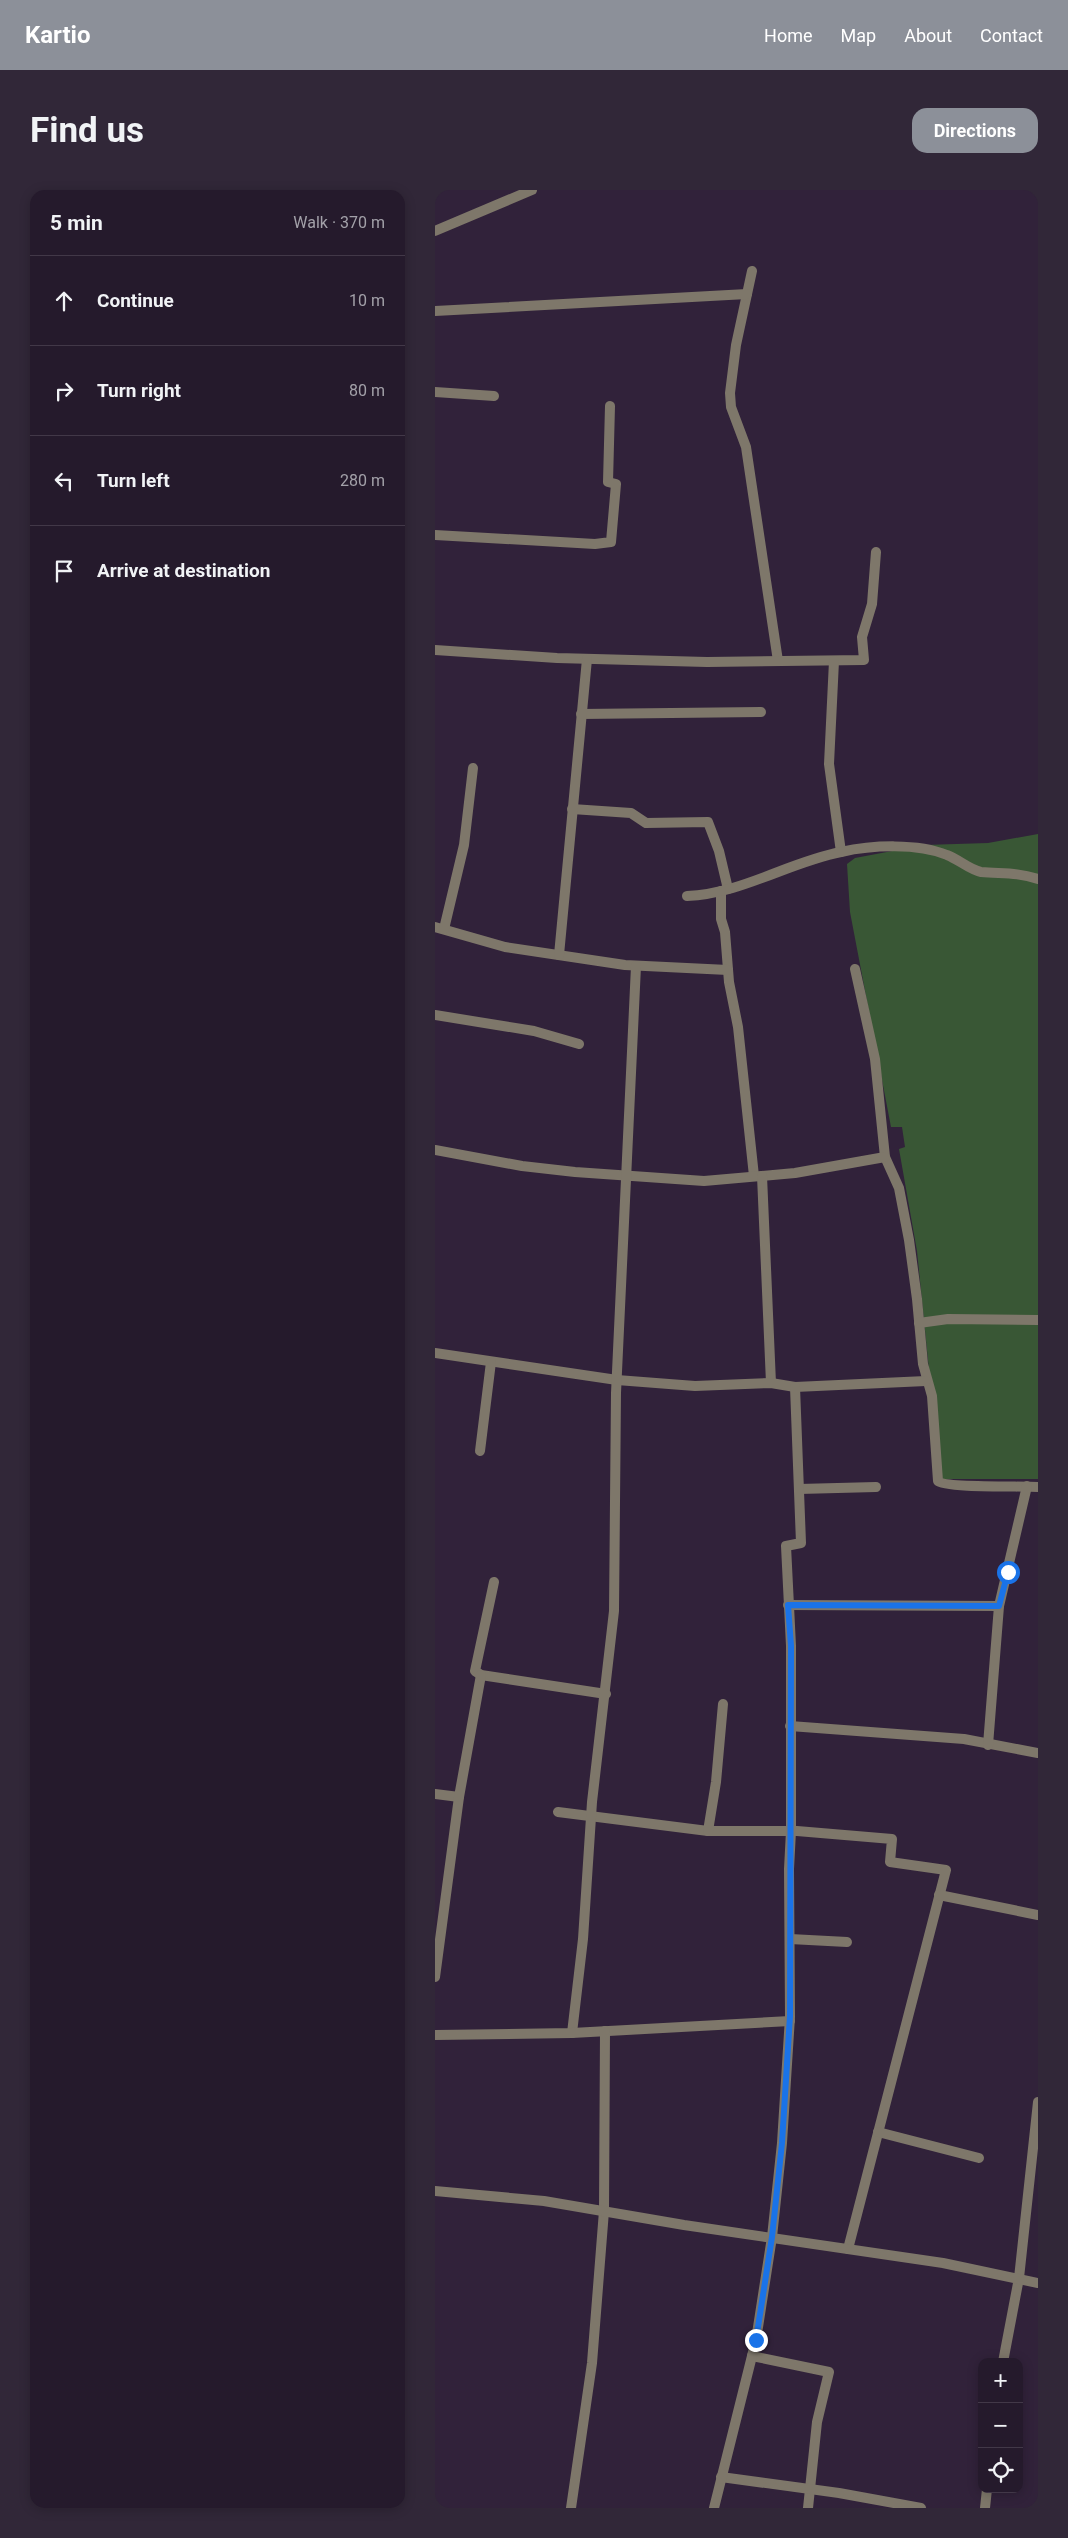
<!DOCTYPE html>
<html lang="en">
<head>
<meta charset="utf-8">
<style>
  body { margin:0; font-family:Roboto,sans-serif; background:#312738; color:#f1f3f6 }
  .controls { position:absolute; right:15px; bottom:15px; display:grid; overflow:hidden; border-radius:10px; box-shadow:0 2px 12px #0003 }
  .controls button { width:45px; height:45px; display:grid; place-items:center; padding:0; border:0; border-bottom:1px solid #423848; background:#251a2c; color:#f1f3f6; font:25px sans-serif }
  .stop { position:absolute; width:15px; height:15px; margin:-11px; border:4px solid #1a73e8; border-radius:50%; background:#fff }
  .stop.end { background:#1a73e8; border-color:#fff; box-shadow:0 1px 5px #0008 }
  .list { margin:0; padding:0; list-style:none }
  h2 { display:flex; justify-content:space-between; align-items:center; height:65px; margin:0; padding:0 20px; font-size:21px }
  h2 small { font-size:16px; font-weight:400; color:#a3a1a9 }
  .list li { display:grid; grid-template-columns:32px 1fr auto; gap:15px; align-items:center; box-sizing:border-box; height:90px; padding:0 20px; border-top:1px solid #423848 }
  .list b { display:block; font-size:19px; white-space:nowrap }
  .list em { font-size:16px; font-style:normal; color:#a3a1a9 }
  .icon { flex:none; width:28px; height:28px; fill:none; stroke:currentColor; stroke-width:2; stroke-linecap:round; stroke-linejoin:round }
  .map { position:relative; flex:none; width:603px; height:2318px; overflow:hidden; border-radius:15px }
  header { display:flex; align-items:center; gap:30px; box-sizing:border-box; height:70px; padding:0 25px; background:#8c9099; color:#fff }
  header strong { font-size:24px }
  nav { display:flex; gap:28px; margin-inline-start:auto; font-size:18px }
  .intro { display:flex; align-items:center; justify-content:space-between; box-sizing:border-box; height:120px; padding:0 30px }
  h1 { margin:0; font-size:35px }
  .button { padding:12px 22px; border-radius:15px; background:#8c9099; color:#fff; font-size:18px; font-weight:700 }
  main { display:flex; gap:30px; padding:0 30px }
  aside { flex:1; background:#251a2c; border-radius:15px; box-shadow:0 2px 12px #0003 }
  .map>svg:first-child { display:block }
</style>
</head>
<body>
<header>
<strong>Kartio</strong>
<nav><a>Home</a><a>Map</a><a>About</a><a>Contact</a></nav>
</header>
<div class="intro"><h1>Find us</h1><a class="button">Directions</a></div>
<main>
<aside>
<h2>5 min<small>Walk · 370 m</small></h2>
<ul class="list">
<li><svg class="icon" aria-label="ahead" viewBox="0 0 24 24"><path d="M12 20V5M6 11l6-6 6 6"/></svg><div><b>Continue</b></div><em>10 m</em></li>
<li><svg class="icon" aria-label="right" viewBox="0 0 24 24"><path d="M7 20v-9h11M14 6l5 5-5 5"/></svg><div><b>Turn right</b></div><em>80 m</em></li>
<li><svg class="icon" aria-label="left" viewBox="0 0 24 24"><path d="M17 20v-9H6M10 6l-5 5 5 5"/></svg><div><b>Turn left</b></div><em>280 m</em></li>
<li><svg class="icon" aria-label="arrive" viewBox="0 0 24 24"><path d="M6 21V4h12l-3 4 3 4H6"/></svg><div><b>Arrive at destination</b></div></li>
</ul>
</aside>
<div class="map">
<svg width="603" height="2318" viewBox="0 0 603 2318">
  <rect width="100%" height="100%" fill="#31223a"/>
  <polygon fill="#395735" points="603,644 603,1289 505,1289 482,1061 464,959 470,957 467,937 456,937 415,722 412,674 420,668 489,655 553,653"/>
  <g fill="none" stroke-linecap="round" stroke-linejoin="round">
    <g stroke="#7e776a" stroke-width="10">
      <polyline points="0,41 97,0"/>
      <polyline points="317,81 301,155 295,203 296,217 311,257 343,471"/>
      <polyline points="0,121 312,104"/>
      <polyline points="0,202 59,206"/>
      <polyline points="0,345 160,354 176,352 181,294 173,292 175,216"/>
      <polyline points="0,460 122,468 272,472 429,470 427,447 437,414 441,362"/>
      <polyline points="399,471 394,574 406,662"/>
      <polyline points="146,524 326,522"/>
      <polyline points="137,619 196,623 211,633 273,632 284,661 293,699"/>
      <polyline points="286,701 286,729 290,742 294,792 303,837 319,986"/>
      <path d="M252,706C306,704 354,672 406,662C437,655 483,653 512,665C523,669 535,680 546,682C567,684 581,682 603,689"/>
      <polyline points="0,737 70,757 190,775 293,780"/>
      <polyline points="9,739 29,655 38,578"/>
      <polyline points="124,765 152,469"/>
      <path d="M420,779L440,869L450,967L464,998L474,1050L482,1109L488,1174L497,1206L503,1291C509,1298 588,1296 603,1297"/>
      <polyline points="0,825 99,841 144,854"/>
      <polyline points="0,960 87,976 140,982 269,991 360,983 450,967"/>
      <polyline points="327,986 336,1193"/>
      <polyline points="484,1133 513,1129 603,1130"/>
      <polyline points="0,1163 182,1190 260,1196 336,1193 360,1197 491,1191"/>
      <polyline points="45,1261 56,1172"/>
      <polyline points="364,1299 441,1297"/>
      <polyline points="59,1392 40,1481 46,1485 171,1504"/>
      <polyline points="353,1415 564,1416"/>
      <polyline points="355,1536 529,1549 603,1563"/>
      <polyline points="553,1555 564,1416 592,1296"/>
      <polyline points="0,1604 24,1607"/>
      <polyline points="123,1622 273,1641 362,1641 457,1649 455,1672 511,1680 413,2059"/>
      <polyline points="273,1641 281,1592 288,1514"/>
      <polyline points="504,1705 603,1725"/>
      <polyline points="355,1749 412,1752"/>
      <polyline points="0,1787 24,1607 46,1485"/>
      <polyline points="137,1843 148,1749 157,1612 179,1421 181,1203 201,776"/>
      <polyline points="0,1845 137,1843 355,1831"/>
      <polyline points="443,1942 544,1968"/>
      <polyline points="317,2166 394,2182 382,2232 373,2318"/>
      <polyline points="568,2172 584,2088 603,1912"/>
      <polyline points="286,2287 404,2303 486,2318"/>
      <polyline points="136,2318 157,2173 169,2021 170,1841"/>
      <polyline points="279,2318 321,2150 337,2047 347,1953 355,1827 354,1679 356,1641 356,1456 351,1356 366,1353 360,1197"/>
      <polyline points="550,2318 552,2299"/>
    </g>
    <polyline stroke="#7e776a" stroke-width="10" points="0,2001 109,2011 249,2035 508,2073 603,2093"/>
  </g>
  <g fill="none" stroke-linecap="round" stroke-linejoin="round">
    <polyline stroke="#1a73e8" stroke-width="6" points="321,2150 337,2047 347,1953 355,1826 356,1456 353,1415 564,1416 573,1382"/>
  </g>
</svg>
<div class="controls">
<button>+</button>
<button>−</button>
<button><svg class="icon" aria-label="locate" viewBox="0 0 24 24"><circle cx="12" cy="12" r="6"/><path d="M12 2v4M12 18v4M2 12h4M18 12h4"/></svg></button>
</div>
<div class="stop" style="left:573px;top:1382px"></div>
<div class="stop end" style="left:321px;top:2150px"></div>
</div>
</main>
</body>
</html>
